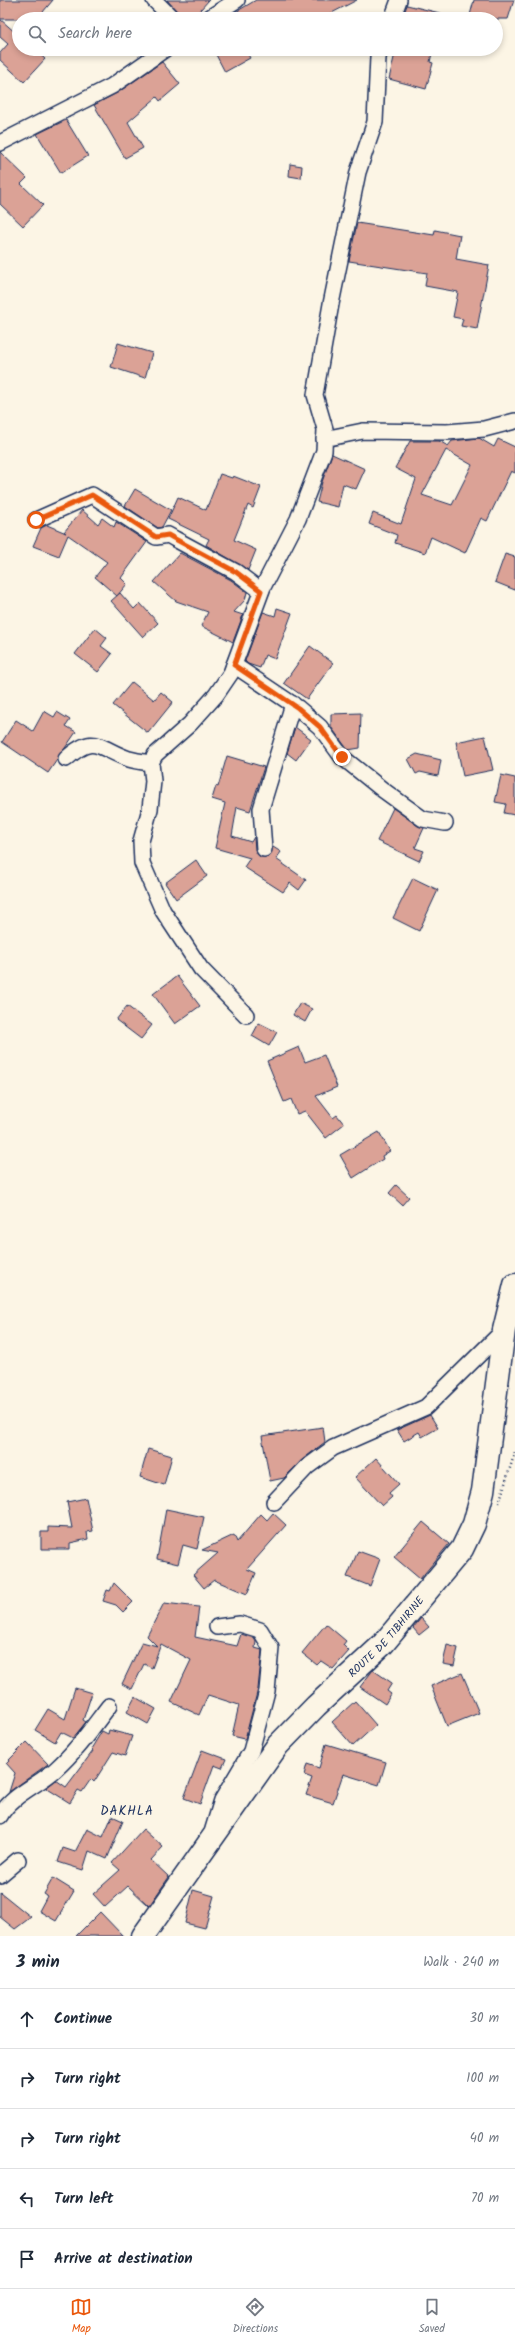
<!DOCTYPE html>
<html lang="en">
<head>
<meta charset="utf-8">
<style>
  body { margin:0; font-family:Kalam,sans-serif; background:#f2f2f3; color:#1f2937 }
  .stop { position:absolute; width:12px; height:12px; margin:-9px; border:3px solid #ea580c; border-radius:50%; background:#fff }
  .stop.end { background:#ea580c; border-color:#fff; box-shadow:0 1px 4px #0008 }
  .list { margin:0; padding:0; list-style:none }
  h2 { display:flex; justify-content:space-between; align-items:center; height:52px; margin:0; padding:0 16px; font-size:17px }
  h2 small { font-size:13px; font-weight:400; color:#747a83 }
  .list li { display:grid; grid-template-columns:26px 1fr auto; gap:12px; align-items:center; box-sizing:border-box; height:60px; padding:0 16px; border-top:1px solid #e0e1e3 }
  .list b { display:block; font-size:15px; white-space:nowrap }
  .list em { font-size:13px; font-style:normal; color:#747a83 }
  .icon { flex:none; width:22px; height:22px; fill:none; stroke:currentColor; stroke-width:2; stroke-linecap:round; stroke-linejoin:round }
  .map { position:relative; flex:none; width:515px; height:1936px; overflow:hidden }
  .search { position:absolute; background:#fff; box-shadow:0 2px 6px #0003; left:12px; right:12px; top:12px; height:44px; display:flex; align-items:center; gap:10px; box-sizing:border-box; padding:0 14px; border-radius:22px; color:#747a83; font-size:15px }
  .sheet { height:352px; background:#fff }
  nav { display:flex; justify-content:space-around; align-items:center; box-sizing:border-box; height:56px; border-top:1px solid #e0e1e3; background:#fff; font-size:11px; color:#747a83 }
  nav a { display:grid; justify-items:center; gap:2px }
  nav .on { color:#ea580c }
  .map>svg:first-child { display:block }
</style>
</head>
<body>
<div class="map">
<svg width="515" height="1936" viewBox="0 0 515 1936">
  <rect width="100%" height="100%" fill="#fcf5e5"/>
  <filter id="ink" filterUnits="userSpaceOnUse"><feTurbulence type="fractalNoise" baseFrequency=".025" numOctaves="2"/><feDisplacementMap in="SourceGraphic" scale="8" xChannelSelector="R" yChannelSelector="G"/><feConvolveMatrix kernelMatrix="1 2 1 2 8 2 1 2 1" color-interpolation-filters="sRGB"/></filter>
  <g filter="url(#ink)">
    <g fill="#dba296" stroke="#1b2f5e" fill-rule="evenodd">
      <polygon points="0,0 53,0 37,19 0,19 17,34 19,32 19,49 34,49 45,59 24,82 0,60 0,53 8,44 0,37"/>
      <polygon points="167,0 209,0 192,19 184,19"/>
      <polygon points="256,0 357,0 320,19 224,19"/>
      <polygon points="474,0 514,0 508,19 469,19"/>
      <polygon points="407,5 448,15 448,19 402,19"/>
      <polygon points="213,49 245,49 250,58 225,72"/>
      <polygon points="396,49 433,49 430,62 433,63 426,89 389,79"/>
      <polygon points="162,62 180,84 160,101 157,97 128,122 143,148 125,158 94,105 117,93"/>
      <polygon points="66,120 88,156 61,173 37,134"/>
      <polygon points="0,152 27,178 21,184 43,205 23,226 0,204"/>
      <polygon points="290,164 302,166 301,178 289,176"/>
      <polygon points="357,223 434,235 435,230 460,235 456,259 489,265 477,329 461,326 463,319 453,317 458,292 425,286 427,273 349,261"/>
      <polygon points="118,343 152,353 145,378 111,367"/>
      <path d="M479,438L494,447L498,439L515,447V473L511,471L487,521L481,518L465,553L431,537L425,553L395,543L397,535L369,524L373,513L401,524L416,479L395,468L410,441H439L448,446L452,441ZM446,450L472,465L452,505L422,495Z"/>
      <polygon points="332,454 365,469 356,489 343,484 338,507 317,502 322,482"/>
      <polygon points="220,474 232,478 233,476 261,487 253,508 248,505 234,540 256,550 248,570 206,545 209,539 168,519 178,497 206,510"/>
      <polygon points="135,489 171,510 162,527 158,528 125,506"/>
      <polygon points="82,510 98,524 102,518 114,527 116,522 147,542 121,578 127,584 117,596 95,577 107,562 68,535 59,556 33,546 41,528 47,525 66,533 64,532"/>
      <polygon points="180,553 231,580 247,592 245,600 234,612 243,615 233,642 201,626 208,612 176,601 154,582"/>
      <polygon points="505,554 515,557 515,590 495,582"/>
      <polygon points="120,593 134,609 140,603 158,623 143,637 111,601"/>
      <polygon points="277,608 292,613 275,659 265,655 260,668 248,664 245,661 263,612 275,616"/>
      <polygon points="95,628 107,638 101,646 112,654 98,672 75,654"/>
      <polygon points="310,646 333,663 307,699 284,683"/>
      <polygon points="132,682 154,700 161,692 173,702 148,733 113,705"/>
      <polygon points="44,711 54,717 57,712 70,720 66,726 76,732 48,773 2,742 16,720 33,731"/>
      <polygon points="361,713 360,748 348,750 331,727 331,714"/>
      <polygon points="295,727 311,739 296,760 287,753"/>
      <polygon points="485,736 493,770 463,776 456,742"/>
      <polygon points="417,754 441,760 438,776 420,772 416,774 408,759"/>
      <polygon points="227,756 264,767 250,811 237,807 232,836 251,842 254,837 255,850 260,857 269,856 273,847 281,852 276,859 306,880 299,890 290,883 283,892 244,867 250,858 215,848 225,803 212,799 216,786 218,787"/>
      <polygon points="501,775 515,778 515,815 504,813 506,804 495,802"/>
      <polygon points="393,808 418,826 424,828 415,848 424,851 419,861 377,841"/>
      <polygon points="196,860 207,876 176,899 165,883"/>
      <polygon points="413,878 438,890 419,931 393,918"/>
      <polygon points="177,976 200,1006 175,1024 153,994"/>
      <polygon points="300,1003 312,1009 305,1022 293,1015"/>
      <polygon points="127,1006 152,1025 141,1039 116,1020"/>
      <polygon points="259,1023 277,1032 269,1046 252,1036"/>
      <polygon points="299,1047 305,1062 324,1055 337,1087 316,1096 333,1118 337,1115 344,1124 326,1138 305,1111 297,1114 291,1099 284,1102 267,1061"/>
      <polygon points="379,1132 390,1151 382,1156 383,1159 353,1178 340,1155"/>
      <polygon points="396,1185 409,1197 402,1205 389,1193"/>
      <polygon points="430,1415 438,1428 422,1437 419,1432 404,1441 397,1430"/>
      <polygon points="323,1427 325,1442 302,1460 284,1478 270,1481 262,1436"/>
      <polygon points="148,1449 172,1456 164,1485 140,1477"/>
      <polygon points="376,1458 399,1484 389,1493 392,1497 382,1506 355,1477"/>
      <polygon points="86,1498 93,1531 87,1532 88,1539 70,1543 70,1549 41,1549 41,1532 48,1532 48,1527 72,1528 67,1502"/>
      <polygon points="166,1509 204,1517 197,1549 183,1545 178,1564 157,1559"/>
      <polygon points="273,1513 286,1525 247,1569 256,1573 247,1594 214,1580 204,1588 193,1575 218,1553 202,1550 234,1535 237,1542 261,1514 267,1520"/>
      <polygon points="423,1522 449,1544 420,1579 394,1557"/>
      <polygon points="358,1551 380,1559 370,1586 347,1577"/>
      <polygon points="114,1583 133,1602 123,1612 116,1605 103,1601 107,1590 110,1591"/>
      <polygon points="164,1603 199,1607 195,1637 237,1646 241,1634 254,1638 256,1642 255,1648 262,1650 258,1689 245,1739 232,1736 239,1705 208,1695 199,1715 171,1702 191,1660 161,1644 152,1668 144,1664 132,1689 122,1684 142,1642 157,1646 147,1636"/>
      <polygon points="421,1618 429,1627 419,1635 413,1628"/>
      <polygon points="326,1624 346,1641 343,1645 349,1651 333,1669 321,1661 317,1665 302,1653"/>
      <polygon points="447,1645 458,1648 454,1666 443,1664"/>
      <polygon points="373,1670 392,1683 387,1691 391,1694 385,1704 360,1687"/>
      <polygon points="462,1673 479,1713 447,1726 431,1686"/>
      <polygon points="75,1688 92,1693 83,1720 86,1722 73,1738 61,1732 55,1742 35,1730 48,1709 65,1719"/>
      <polygon points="135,1697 156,1709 148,1724 127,1712"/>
      <polygon points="355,1701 376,1725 353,1746 332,1722"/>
      <polygon points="109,1730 132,1736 125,1756 113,1752 94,1782 91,1779 82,1792 78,1790 70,1803 46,1788 56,1780 66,1787 93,1751 91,1749 102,1731 108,1734"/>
      <polygon points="27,1742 48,1764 9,1792 15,1773 6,1763"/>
      <polygon points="326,1744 386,1762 379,1785 343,1774 333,1803 306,1795 312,1778 304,1775 307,1764 319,1768"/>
      <polygon points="202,1750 226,1759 222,1768 214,1765 200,1804 184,1798"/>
      <polygon points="112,1816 123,1821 107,1859 89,1851 83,1870 58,1862 63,1848 75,1852 87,1829 103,1837"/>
      <polygon points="143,1829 163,1847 151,1860 169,1877 149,1906 128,1886 105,1907 93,1894 120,1870 112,1863"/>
      <polygon points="53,1878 74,1891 56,1921 39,1911 47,1896 44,1894"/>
      <polygon points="193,1890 214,1896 205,1928 185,1923"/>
      <polygon points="0,1892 31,1917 15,1929 0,1917"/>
      <polygon points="100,1912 123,1936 76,1936"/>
    </g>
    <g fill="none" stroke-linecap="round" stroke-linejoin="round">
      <g stroke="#1b2f5e" stroke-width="18">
        <g id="street">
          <polyline points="154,0 173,19"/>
          <polyline points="207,19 237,0"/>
          <polyline points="392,19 399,0"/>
          <polyline points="0,143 112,86 165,49"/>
          <polyline points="324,439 363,431 447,432 484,429 515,421"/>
          <polyline points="36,520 92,495 156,537 168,535 175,539 236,572 261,591"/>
          <polyline points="234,665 298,708 320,727 342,757 383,790 423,819 445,823"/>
          <path d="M66,759C95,732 99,749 129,759C136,761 144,762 151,763"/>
          <polyline points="264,849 261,809 293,704"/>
          <polyline points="246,1015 201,969 163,911 142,863 141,841 150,809 153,781 151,763 155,755 190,724 216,695 231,673 263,587 298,519 324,451 325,429 315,395 331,304 358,172 375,122 378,57 381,49"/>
          <polyline points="274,1502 307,1467 333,1448 426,1407 504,1330"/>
          <path d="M0,1816C11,1795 39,1785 56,1769C77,1750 92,1728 109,1706"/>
          <polyline points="213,1829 222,1800 251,1751 267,1691 271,1648 260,1630 240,1624 217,1627"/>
          <polyline points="0,1875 18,1860"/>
        </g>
      </g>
      <g stroke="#1b2f5e" stroke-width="25">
        <g id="secondary">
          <path id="s1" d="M143,1936L278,1745L316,1706L383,1644L462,1549L474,1524L483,1491L504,1330L515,1285"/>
        </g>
      </g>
      <polyline stroke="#1b2f5e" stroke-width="2.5" stroke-dasharray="1 3" stroke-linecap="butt" points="499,1503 515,1452"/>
      <use href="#street" stroke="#fcf5e5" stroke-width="15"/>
      <use href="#secondary" stroke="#fcf5e5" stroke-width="22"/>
    </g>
  </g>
  <g fill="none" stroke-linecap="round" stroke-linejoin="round" filter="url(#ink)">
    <polyline stroke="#ea580c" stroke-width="5" points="36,520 92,495 156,537 168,535 175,539 236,572 261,591 234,665 298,708 320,727 342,757"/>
  </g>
  <g text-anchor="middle" stroke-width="3.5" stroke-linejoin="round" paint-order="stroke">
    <g font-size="11" fill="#1b2f5e" stroke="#fcf5e5">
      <text dy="4" stroke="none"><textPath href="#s1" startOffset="387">ROUTE DE TIBHIRINE</textPath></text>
    </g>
    <g font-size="13" letter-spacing="1" fill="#1b2f5e" stroke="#fcf5e5">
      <text x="127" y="1815">DAKHLA</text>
    </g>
  </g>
</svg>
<div class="stop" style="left:36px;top:520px"></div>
<div class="stop end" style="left:342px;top:757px"></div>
<div class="search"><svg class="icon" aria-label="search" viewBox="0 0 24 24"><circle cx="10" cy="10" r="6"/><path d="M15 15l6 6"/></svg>Search here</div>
</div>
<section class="sheet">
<h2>3 min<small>Walk · 240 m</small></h2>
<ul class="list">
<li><svg class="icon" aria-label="ahead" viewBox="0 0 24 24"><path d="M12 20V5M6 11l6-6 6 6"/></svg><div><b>Continue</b></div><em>30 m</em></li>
<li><svg class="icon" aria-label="right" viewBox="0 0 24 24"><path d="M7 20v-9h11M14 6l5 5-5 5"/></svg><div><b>Turn right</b></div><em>100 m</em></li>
<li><svg class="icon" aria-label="right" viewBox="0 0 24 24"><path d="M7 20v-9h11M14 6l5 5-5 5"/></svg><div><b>Turn right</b></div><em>40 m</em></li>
<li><svg class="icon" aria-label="left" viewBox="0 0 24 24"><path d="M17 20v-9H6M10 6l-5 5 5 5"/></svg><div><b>Turn left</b></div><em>70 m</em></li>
<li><svg class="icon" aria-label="arrive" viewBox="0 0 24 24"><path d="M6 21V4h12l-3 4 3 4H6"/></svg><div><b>Arrive at destination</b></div></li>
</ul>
</section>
<nav>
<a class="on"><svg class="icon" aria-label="map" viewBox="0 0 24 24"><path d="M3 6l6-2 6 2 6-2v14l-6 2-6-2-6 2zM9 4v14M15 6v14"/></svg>Map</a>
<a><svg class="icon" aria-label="directions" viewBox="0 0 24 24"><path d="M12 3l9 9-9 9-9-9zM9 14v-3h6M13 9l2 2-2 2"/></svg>Directions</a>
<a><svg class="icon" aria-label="saved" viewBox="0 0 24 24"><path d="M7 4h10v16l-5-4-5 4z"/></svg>Saved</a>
</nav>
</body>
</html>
